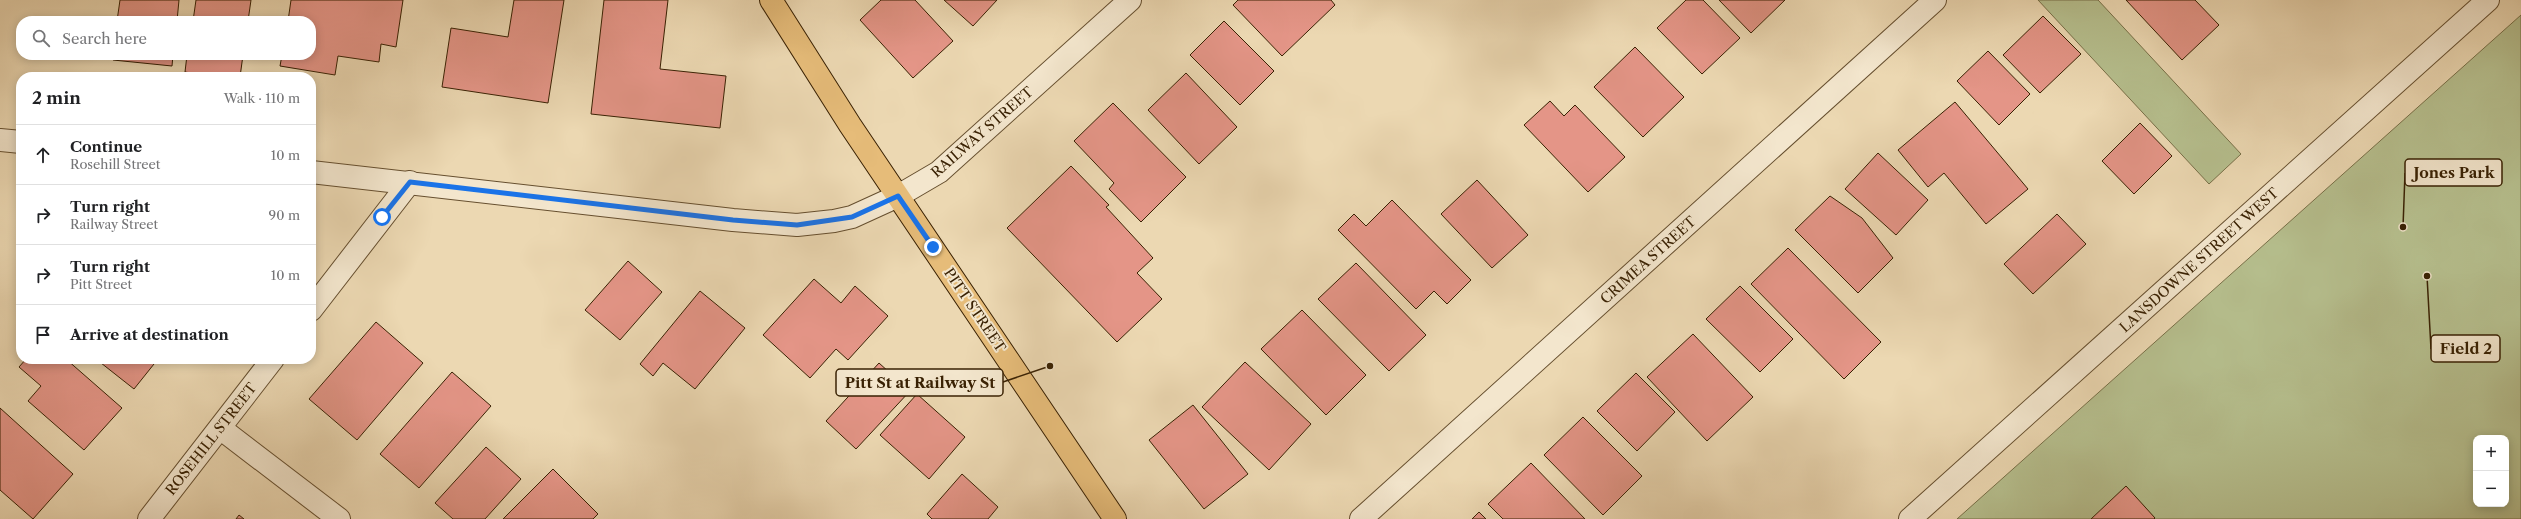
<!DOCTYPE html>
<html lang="en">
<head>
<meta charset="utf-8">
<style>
  body { margin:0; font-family:"Libre Caslon Text",serif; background:#f6f6f6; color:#202124 }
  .controls { position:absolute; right:12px; bottom:12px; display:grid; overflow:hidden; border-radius:8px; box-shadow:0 2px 10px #0003 }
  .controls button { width:36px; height:36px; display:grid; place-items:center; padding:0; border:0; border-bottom:1px solid #e0e0e0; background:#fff; color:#202124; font:20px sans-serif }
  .stop { position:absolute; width:12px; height:12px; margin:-9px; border:3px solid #1a73e8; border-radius:50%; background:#fff }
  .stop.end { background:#1a73e8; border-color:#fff; box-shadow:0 1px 4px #0008 }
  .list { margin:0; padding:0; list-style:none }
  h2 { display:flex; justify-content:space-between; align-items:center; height:52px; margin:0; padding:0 16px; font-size:17px }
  h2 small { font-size:13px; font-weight:400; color:#757577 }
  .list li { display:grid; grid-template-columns:26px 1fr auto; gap:12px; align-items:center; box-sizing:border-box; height:60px; padding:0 16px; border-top:1px solid #e0e0e0 }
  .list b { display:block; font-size:15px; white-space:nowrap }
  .list p { margin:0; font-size:13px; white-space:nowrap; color:#757577 }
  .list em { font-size:13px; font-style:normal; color:#757577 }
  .icon { flex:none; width:22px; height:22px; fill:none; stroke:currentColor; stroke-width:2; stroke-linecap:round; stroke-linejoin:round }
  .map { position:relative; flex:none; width:2521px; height:519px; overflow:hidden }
  .search { position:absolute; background:#fff; box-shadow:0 2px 10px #0003; left:16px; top:16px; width:300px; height:44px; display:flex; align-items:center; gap:10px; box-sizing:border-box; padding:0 14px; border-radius:16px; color:#757577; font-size:15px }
  .panel { position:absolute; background:#fff; box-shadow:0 2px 10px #0003; left:16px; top:72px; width:300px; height:292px; border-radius:16px }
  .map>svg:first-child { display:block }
</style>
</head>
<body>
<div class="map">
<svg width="2521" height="519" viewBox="0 0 2521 519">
  <rect width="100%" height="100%" fill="#ecd8b2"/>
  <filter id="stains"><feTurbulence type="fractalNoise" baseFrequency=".005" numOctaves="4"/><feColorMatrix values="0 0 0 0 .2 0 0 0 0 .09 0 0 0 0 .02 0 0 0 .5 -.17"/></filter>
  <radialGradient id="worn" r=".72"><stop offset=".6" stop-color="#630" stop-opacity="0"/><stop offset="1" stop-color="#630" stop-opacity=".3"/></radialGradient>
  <g fill="#b6bf8e" stroke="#787048" fill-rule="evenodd">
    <polygon points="2038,0 2098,0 2241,154 2209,184"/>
    <path d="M2521,15V519H1957ZM2476,438H2506V504H2476Z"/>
  </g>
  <g fill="#e49587" stroke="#392103">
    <polygon points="120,0 179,0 177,21 117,21"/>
    <polygon points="196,0 251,0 248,21 193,21"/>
    <polygon points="291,0 403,0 396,47 381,44 379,62 338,56 335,75 280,66 282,55 311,55 311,21 288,21"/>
    <polygon points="514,0 564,0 548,103 442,87 451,28 508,37"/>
    <polygon points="604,0 668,0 660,69 726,76 720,128 591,114"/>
    <polygon points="881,0 915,0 953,41 913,78 860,20"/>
    <polygon points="944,0 997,0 973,26"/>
    <polygon points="1238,0 1331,0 1335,5 1282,56 1233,5"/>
    <polygon points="1686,0 1703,0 1740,38 1702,74 1657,28"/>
    <polygon points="1719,0 1785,0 1751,33"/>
    <polygon points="2126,0 2195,0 2219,25 2182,60"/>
    <polygon points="2043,16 2081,54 2040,93 2003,55"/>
    <polygon points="1224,21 1274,71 1240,105 1190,55"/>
    <polygon points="1635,47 1684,97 1643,137 1594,87"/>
    <polygon points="1988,51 2030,94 1999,125 1957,81"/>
    <polygon points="114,55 173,55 172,66 113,60"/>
    <polygon points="187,55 243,55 240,77 214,77 185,72"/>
    <polygon points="1186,73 1237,127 1199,164 1148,110"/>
    <polygon points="1550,101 1564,116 1575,105 1625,157 1588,192 1524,125"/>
    <polygon points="1955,102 2028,189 1986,224 1944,173 1928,187 1898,150"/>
    <polygon points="1113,103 1186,177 1141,222 1109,189 1114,183 1074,141"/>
    <polygon points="2140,123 2172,156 2134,194 2102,161"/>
    <polygon points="1878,153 1928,200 1896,235 1845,189"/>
    <polygon points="1071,166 1109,205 1106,207 1153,258 1137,273 1162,299 1117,342 1007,228"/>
    <polygon points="1477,180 1528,235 1492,268 1441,214"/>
    <polygon points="1830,196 1862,218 1893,258 1858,293 1795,230"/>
    <polygon points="1392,200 1471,280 1447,304 1434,291 1416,309 1338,230 1354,214 1366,226"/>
    <polygon points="2057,214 2086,244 2033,294 2004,264"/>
    <polygon points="1788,248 1881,342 1844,379 1751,284"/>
    <polygon points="628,261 662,292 620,340 585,310"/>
    <polygon points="1356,263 1426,335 1389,371 1318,299"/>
    <polygon points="814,279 841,303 855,286 888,316 848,360 836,349 810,378 763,335"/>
    <polygon points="1740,286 1793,339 1760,372 1706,319"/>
    <polygon points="700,291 745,328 695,389 663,363 653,376 640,364"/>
    <polygon points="1302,310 1366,375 1326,415 1261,349"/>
    <polygon points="376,322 423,363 357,440 309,399"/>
    <polygon points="1693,334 1753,397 1707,441 1647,377"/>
    <polygon points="26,359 66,359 122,408 84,450 28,401 41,386 19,367"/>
    <polygon points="96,359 158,359 134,389"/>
    <polygon points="1245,362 1311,424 1269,470 1202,407"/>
    <polygon points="879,363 910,391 856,449 826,421"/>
    <polygon points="452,372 491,406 419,488 380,454"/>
    <polygon points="1636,373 1675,412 1637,451 1597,411"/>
    <polygon points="917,394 965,437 929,479 880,435"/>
    <polygon points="1193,405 1248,474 1204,509 1149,440"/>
    <polygon points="0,408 73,474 33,519 0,490"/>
    <polygon points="1583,417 1642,476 1603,515 1544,455"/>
    <polygon points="486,447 521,479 485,519 453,519 435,503"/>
    <polygon points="1531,463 1585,519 1503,519 1488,504"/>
    <polygon points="553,469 598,514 593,519 503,519"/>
    <polygon points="962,474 998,507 988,519 932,519 927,514"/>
    <polygon points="2126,486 2155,518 2154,519 2091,519"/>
    <polygon points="1479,512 1486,519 1472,519"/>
    <polygon points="239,515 244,519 236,519"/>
  </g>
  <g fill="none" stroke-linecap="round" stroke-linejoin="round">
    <g stroke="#664f2f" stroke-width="24">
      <g id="minor">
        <polyline points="0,140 21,142"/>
        <polyline points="311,172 733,220 797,225 834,221 852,217 898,196 939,172 1130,0"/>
        <polyline points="311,310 410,182"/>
        <polyline points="220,428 339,519"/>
        <polyline points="149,519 273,359"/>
        <polyline points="1361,519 1935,0"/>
        <polyline points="1910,519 2488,0"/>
      </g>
    </g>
    <g stroke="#392103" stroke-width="24">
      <polyline id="major" points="771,0 850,125 1115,519"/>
    </g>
    <use href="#minor" stroke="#f3e6cd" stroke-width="22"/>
    <use href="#major" stroke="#e6bc79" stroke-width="22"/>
  </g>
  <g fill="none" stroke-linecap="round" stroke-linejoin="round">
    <polyline stroke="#1a73e8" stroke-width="5" points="382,217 410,182 733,220 797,225 852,217 898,196 933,247"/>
  </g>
  <g text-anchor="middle" stroke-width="4" stroke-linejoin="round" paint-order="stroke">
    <g font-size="14" fill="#392103" stroke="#f3e6cd">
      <text transform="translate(982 132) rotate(-41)" y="5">RAILWAY STREET</text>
      <text transform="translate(1648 260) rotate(-42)" y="5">CRIMEA STREET</text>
      <text transform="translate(2199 260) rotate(-42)" y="5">LANSDOWNE STREET WEST</text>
      <text transform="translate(975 310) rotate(56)" y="5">PITT STREET</text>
      <text transform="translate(211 439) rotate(-52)" y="5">ROSEHILL STREET</text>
    </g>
  </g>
  <path fill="none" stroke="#392103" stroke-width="1.5" d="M2403 227L2405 173M2427 276L2431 349M1050 366L1003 382"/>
  <g fill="#392103" stroke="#f3e6cd" stroke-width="1.5">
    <circle cx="2403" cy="227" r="4"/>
    <circle cx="2427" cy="276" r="4"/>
    <circle cx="1050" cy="366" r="4"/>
  </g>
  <g fill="#f3e6cd" stroke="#392103" stroke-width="1.5">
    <rect x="2405" y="159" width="97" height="27" rx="4"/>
    <rect x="2431" y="335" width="69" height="27" rx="4"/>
    <rect x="836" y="369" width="167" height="27" rx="4"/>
  </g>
  <g font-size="15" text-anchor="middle" font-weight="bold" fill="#392103">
    <text x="2454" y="178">Jones Park</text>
    <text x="2466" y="354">Field 2</text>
    <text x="920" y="388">Pitt St at Railway St</text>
  </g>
  <rect width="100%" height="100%" filter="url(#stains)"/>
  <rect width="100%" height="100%" fill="url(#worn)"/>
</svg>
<div class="controls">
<button>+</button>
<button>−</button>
</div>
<div class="stop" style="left:382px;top:217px"></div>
<div class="stop end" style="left:933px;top:247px"></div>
<div class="search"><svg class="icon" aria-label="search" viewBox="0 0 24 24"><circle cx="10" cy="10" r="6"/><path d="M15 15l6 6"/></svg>Search here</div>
<section class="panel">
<h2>2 min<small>Walk · 110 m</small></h2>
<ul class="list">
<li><svg class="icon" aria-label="ahead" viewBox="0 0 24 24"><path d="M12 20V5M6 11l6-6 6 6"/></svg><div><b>Continue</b><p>Rosehill Street</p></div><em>10 m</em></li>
<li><svg class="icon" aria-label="right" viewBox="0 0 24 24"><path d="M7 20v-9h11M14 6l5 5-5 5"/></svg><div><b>Turn right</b><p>Railway Street</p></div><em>90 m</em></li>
<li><svg class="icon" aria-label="right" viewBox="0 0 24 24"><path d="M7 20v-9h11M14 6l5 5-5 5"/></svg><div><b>Turn right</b><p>Pitt Street</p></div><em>10 m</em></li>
<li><svg class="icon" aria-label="arrive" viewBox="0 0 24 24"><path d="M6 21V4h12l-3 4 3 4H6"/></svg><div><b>Arrive at destination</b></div></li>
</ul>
</section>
</div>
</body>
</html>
